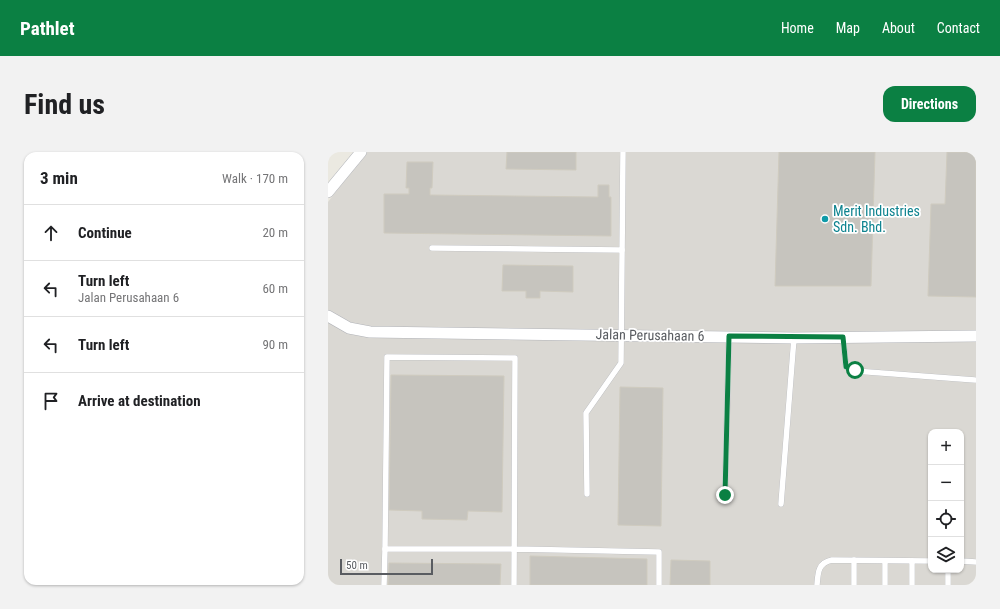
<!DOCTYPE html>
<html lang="en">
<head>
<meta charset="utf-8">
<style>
  body { margin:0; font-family:"Roboto Condensed",sans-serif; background:#f2f2f2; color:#202124 }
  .controls { position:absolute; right:12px; bottom:12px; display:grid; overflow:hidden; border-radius:8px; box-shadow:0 1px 3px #0004 }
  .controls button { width:36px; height:36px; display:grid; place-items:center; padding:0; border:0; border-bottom:1px solid #e0e0e0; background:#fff; color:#202124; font:20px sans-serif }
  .scale { position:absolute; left:12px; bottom:10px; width:93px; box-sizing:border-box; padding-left:4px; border:2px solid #595c61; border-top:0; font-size:11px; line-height:14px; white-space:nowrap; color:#595c61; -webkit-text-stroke:3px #fff; paint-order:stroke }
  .stop { position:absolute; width:12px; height:12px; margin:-9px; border:3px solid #0b8043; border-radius:50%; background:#fff }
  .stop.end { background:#0b8043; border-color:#fff; box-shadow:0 1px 4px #0008 }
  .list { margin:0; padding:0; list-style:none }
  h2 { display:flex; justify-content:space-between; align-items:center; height:52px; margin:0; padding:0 16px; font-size:17px }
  h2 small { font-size:13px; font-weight:400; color:#757577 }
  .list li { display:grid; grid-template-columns:26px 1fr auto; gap:12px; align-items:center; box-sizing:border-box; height:56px; padding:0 16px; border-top:1px solid #e0e0e0 }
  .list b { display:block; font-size:15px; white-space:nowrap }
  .list p { margin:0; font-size:13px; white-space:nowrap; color:#757577 }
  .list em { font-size:13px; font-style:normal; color:#757577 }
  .icon { flex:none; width:22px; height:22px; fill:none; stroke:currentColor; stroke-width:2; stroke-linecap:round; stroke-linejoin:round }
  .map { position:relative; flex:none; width:648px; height:433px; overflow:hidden; border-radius:12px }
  header { display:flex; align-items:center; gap:24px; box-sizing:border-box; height:56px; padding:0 20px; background:#0b8043; color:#fff }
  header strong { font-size:19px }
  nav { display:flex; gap:22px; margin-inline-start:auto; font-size:14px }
  .intro { display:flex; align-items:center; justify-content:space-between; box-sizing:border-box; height:96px; padding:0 24px }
  h1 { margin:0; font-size:28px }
  .button { padding:10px 18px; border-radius:12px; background:#0b8043; color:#fff; font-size:14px; font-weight:700 }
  main { display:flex; gap:24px; padding:0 24px }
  aside { flex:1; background:#fff; border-radius:12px; box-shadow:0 1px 3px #0004 }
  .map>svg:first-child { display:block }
</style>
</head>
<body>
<header>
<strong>Pathlet</strong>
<nav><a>Home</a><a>Map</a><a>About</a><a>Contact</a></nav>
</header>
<div class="intro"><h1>Find us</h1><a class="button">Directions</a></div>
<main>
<aside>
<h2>3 min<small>Walk · 170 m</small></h2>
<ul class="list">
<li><svg class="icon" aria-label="ahead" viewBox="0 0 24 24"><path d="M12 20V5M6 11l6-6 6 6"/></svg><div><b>Continue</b></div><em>20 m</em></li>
<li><svg class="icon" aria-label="left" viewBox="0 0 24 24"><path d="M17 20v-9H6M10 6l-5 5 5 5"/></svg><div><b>Turn left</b><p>Jalan Perusahaan 6</p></div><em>60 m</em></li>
<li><svg class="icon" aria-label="left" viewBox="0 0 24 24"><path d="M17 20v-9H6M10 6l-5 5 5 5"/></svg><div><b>Turn left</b></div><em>90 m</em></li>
<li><svg class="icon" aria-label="arrive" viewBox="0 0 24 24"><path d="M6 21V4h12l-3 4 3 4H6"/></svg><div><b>Arrive at destination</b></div></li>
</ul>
</aside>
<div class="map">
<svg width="648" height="433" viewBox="0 0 648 433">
  <rect width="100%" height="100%" fill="#ebe9e1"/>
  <path fill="#dad8d3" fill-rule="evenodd" d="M38,0H648V433H0V50ZM603,280H633V418H603Z"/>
  <g fill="#c6c4be" stroke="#cfcbbf">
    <polygon points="179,0 248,0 248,18 178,17"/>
    <polygon points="451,0 547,0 543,134 447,134"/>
    <polygon points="619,0 648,0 648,145 600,144 603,52 617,52"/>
    <polygon points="79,10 105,10 104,36 102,36 102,43 270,45 270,33 281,33 281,45 283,45 283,84 56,81 56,42 81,42 81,36 78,36"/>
    <polygon points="175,113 245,114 245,140 212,139 212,146 198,146 198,139 174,139"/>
    <polygon points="63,223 176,224 174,360 140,359 139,368 94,367 94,359 61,358"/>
    <polygon points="292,235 335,236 333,374 290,373"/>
    <polygon points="202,404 319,407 319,433 202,433"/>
    <polygon points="343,408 382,409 382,433 342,433"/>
    <polygon points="61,411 173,412 172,433 60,433"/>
  </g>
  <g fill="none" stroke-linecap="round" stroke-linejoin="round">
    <g stroke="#b1b3b8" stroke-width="6">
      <g id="service">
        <polyline points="104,96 294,98"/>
        <polyline points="515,185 518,215 527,219 647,228"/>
        <polyline points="259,342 258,261 293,211 295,0"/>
        <polyline points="397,343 401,184"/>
        <polyline points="453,352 466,186"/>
        <polyline points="526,408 526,433"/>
        <polyline points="633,409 648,410"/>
        <polyline points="620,418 620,433"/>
        <polyline points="56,433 57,397"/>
        <polyline points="186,433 187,206 59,205 57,397 187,397 331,400 331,433"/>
        <path d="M489,433C490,420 490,411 504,408L603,409"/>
        <polyline points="557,433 557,409"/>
        <polyline points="584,433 584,409"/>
      </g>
    </g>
    <g stroke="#b1b3b8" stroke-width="12">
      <g id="minor">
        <polyline points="0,40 33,0"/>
        <polyline points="0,164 21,176 42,180 466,186 648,184"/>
      </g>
    </g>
    <use href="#service" stroke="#fff" stroke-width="5.5"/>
    <use href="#minor" stroke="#fff" stroke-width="11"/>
  </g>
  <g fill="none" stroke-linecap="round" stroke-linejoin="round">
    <polyline stroke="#0b8043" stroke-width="5" points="397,343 401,184 515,185 518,215 527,218"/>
  </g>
  <circle fill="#0f9aa8" stroke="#fff" stroke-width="1.5" cx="497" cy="67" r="4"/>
  <g text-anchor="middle" stroke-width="3.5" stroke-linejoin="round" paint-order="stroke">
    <g font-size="14" fill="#0d838f" stroke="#fff" text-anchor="start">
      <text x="505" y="64">Merit Industries<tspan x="505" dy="16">Sdn. Bhd.</tspan></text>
    </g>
    <g font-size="14" fill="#595c61" stroke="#fff">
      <text transform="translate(322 183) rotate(1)" y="5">Jalan Perusahaan 6</text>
    </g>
  </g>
</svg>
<div class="controls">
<button>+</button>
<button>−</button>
<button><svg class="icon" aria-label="locate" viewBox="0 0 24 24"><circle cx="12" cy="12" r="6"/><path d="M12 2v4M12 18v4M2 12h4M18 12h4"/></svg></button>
<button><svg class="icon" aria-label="layers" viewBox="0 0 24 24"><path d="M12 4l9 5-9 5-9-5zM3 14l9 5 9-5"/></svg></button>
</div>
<div class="scale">50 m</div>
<div class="stop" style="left:527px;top:218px"></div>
<div class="stop end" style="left:397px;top:343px"></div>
</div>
</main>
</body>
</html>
